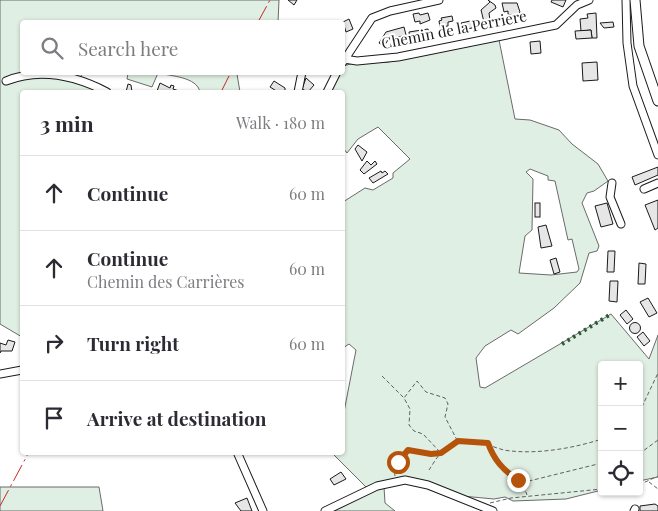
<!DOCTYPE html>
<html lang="en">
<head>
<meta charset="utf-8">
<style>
  body { margin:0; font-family:"Playfair Display",serif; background:#f2f2f3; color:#2b2b33 }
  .controls { position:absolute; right:15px; bottom:15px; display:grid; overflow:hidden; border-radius:5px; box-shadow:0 1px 4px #0004 }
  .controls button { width:45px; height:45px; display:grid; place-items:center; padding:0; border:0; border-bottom:1px solid #e1e1e2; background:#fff; color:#2b2b33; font:25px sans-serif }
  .stop { position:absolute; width:15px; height:15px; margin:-11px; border:4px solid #b45309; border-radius:50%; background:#fff }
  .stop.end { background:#b45309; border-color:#fff; box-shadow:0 1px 5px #0008 }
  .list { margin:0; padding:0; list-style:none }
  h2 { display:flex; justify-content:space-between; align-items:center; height:65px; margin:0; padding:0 20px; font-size:21px }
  h2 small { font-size:16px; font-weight:400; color:#7c7c81 }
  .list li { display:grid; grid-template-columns:32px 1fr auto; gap:15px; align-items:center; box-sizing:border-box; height:75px; padding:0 20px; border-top:1px solid #e1e1e2 }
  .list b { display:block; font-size:19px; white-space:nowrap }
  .list p { margin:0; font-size:16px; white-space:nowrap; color:#7c7c81 }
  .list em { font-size:16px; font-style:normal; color:#7c7c81 }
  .icon { flex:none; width:28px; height:28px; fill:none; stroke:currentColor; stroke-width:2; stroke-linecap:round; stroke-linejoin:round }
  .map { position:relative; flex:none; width:658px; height:511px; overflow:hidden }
  .search { position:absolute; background:#fff; box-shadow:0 1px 4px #0004; left:20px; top:20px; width:325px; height:55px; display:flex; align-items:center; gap:12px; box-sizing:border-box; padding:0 18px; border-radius:5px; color:#7c7c81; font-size:19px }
  .panel { position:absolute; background:#fff; box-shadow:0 1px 4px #0004; left:20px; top:90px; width:325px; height:365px; border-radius:5px }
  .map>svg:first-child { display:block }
</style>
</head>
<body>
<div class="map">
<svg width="658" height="511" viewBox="0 0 658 511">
  <rect width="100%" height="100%" fill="#fff"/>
  <g fill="#e0efe3" stroke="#6a6a6a" fill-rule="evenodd">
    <polygon points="0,0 279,0 278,22 22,22 22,72 91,73 82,74 79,81 102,92 22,92 22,337 0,324"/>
    <path d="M499,40L515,119L530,120L559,130L572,144L598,164L608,181L594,191L587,193L582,203L599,246L597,251L589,253L580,283L554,308L518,334L511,330L485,346L476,358L480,387L485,388L611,314L649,359L658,335V477L639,481V365H602V490L566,499L513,501L505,497L494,499L462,496L424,481L408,477L394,479L366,487L332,453L342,452L343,417L356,350L349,344L343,348V202L365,188L373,190L393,178V173L410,159L378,127L358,139L347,153L343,148L342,92H330L340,73L342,72L343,66L354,63L388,62ZM530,169L548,176V180L555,181L568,240L572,239L579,269L577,272L551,275L519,273L525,236L532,230L533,179L526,172Z"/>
    <path d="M128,73H239L237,74L240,92H200C197,77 171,76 158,73L152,87L127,79Z"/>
    <polygon points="0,487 99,487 103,511 0,511"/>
    <polygon points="384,487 385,503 395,511 330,511"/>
  </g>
  <g fill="#e6e6e6" stroke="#1a1a1a">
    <polygon points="288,0 297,0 294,5"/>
    <polygon points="488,0 495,5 496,8 489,13 490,20 484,22 481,10 490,2"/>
    <polygon points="552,0 566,0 563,7 551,2"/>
    <polygon points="502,3 517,3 520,12 517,17 508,14 508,11 504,12"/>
    <polygon points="419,13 420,15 428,13 430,20 420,24 420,21 415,22 413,14"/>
    <polygon points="596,13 597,38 592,38 591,30 581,31 580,19 588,18 587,14"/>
    <polygon points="452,16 453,21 448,22 448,26 440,27 439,21 442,20 441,18"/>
    <polygon points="349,19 353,29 346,32 343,22"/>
    <polygon points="475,20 476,27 463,30 461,23"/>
    <polygon points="613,22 614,27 604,28 600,23"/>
    <polygon points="404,27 406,35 388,40 384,46 379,43 386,32"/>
    <polygon points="428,29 430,37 410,39 409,32"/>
    <polygon points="591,30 592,38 576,39 575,31"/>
    <polygon points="540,41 541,53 531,54 530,42"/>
    <polygon points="597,62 598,80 583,81 582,63"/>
    <polygon points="306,78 314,85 308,92 302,89"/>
    <polygon points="274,81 285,88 285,92 278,92 270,87"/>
    <polygon points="160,83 170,88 171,85 174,86 173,89 179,91 178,92 157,91"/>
    <polygon points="128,84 131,85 132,92 126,92"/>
    <polygon points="358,145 367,152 362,161 355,149"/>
    <polygon points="367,161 371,165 375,161 377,164 364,174 360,170"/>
    <polygon points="658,167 658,175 635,185 632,177"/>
    <polygon points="381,171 382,173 385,171 388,174 373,183 369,178"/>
    <polygon points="658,200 658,228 655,230 645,205"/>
    <rect x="535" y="203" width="5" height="14"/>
    <polygon points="607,203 613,224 601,227 595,206"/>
    <polygon points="546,225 552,246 541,248 538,227"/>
    <polygon points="608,251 615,251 614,272 607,272"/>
    <polygon points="556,258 560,272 554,274 550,260"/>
    <polygon points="639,263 646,264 645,284 638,284"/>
    <polygon points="610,281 618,281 617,302 609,301"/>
    <polygon points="648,298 657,313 649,317 640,302"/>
    <polygon points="626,310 633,319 627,324 620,315"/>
    <circle cx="635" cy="328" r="5.5"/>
    <polygon points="643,332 650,341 644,346 637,337"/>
    <polygon points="8,340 15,342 12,351 1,351 0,353 0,343 6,345"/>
    <polygon points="341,472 346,479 334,485 330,479"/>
    <polygon points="247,498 252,511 241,511 235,503"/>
    <polygon points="655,504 658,506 658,511 640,511 640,506"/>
  </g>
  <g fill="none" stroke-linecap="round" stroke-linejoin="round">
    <g stroke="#1a1a1a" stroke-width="9">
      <g id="minor">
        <polyline points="626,0 627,43 633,86 658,155"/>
        <polyline points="344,59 357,61 398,57 556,25 577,5 589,0"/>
        <polyline points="343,62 372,18 390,11 439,0"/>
        <path d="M6,81C41,67 76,76 107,92"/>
        <polyline points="298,92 302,72"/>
        <polyline points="327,92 337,72"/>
        <polyline points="612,183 610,197 621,224"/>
        <polyline points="644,189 658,183"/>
        <polyline points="0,374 22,370"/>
        <polyline points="237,452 263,511"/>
        <polyline points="325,511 377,486 405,480 428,485 493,511"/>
        <polyline points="634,511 635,509"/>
      </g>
    </g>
    <g stroke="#1a1a1a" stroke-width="11">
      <polyline id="major" points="635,0 639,46 658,101"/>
    </g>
    <g stroke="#5f5f5f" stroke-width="1" stroke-dasharray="4 2.5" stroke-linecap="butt">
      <polyline points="382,376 404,398"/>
      <polyline points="639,413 658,373"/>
      <path d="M488,444C495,462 506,476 525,482L602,463"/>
      <polyline points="440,452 423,434 414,431 409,425 410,409 404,398 417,381 426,392 445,398 448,404 445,417 457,440"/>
      <polyline points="639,454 658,440"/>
      <path d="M429,470C436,459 445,443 459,441C479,437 494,450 511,451C540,454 574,448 602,439"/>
      <path d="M395,476C393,465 402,459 408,450L424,454L440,453"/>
      <polyline points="649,482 658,489"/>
      <polyline points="639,485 658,476"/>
      <polyline points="527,495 526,492 518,488 524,486 528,481"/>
      <polyline points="490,503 511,498 602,489"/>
    </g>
    <use href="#minor" stroke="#fff" stroke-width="7"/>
    <use href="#major" stroke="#fff" stroke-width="9"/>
    <polyline stroke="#2b5a34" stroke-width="4" stroke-dasharray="2.5 4" stroke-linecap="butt" points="562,344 611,314"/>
    <g stroke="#c62828" stroke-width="1" stroke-dasharray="18 4 2.5 4" stroke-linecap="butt">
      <polyline points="258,22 270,0"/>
      <polyline points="221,92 231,72"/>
      <polyline points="0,506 29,452"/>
    </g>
  </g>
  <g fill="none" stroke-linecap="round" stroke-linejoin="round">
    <path stroke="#b45309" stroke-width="6" d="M398,462L408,450L431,454L441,453L458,441L488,443C494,460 503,470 518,480"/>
  </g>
  <g text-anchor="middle" stroke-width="4" stroke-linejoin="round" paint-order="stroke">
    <g font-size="15" fill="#1a1a1a" stroke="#fff">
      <text transform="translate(454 30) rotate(-11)" y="5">Chemin de la Perriere</text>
    </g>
  </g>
</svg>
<div class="controls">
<button>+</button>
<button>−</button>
<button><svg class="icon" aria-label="locate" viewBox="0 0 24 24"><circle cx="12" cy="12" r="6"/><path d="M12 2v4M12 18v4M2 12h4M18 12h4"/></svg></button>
</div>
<div class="stop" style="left:398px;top:462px"></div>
<div class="stop end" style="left:518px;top:480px"></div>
<div class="search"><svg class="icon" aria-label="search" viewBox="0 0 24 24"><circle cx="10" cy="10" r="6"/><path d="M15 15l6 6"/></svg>Search here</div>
<section class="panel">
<h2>3 min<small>Walk · 180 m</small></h2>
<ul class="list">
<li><svg class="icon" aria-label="ahead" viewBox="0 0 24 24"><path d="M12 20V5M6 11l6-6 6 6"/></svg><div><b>Continue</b></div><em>60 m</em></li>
<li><svg class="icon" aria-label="ahead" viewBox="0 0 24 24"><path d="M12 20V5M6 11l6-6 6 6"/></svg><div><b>Continue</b><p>Chemin des Carrières</p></div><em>60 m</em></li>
<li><svg class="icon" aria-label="right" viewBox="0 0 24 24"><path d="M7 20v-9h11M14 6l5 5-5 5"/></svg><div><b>Turn right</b></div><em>60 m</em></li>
<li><svg class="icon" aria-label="arrive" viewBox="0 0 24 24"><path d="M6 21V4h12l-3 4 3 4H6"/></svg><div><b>Arrive at destination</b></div></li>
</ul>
</section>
</div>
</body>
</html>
